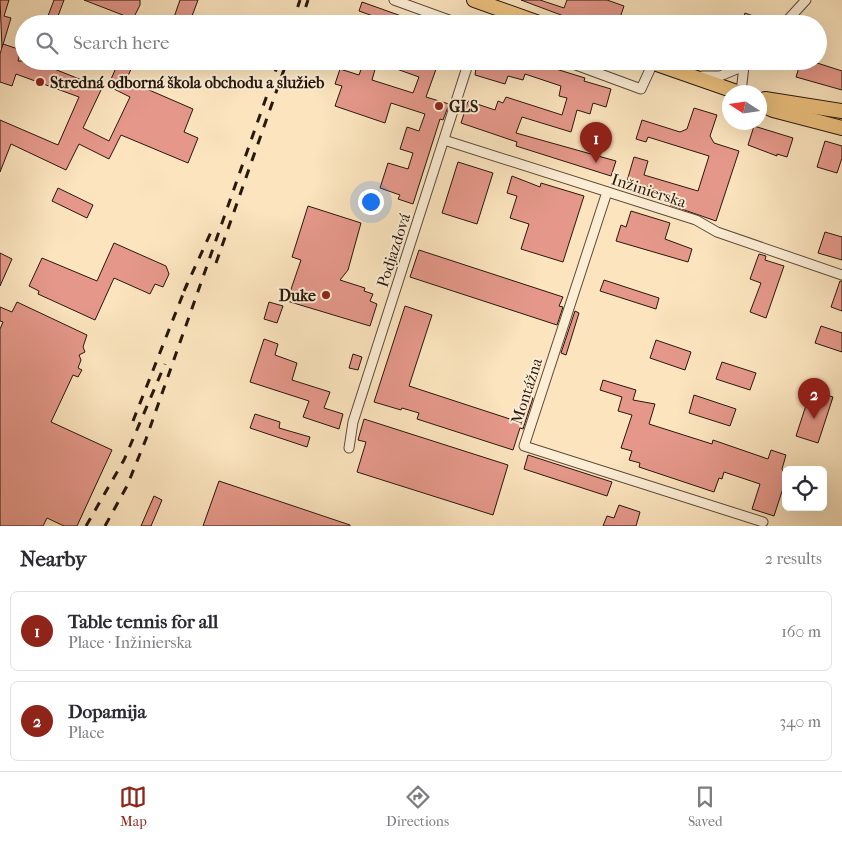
<!DOCTYPE html>
<html lang="en">
<head>
<meta charset="utf-8">
<style>
  body { margin:0; font-family:"IM FELL French Canon",serif; background:#f7f7f7; color:#2b2b33 }
  .controls { position:absolute; right:15px; bottom:15px; display:grid; overflow:hidden; border-radius:8px; box-shadow:0 5px 20px #0002 }
  .controls button { width:45px; height:45px; display:grid; place-items:center; padding:0; border:0; border-bottom:1px solid #e1e1e2; background:#fff; color:#2b2b33; font:25px sans-serif }
  .compass { position:absolute; left:722px; top:85px; width:45px; height:45px; border-radius:50%; background:#fff; box-shadow:0 5px 20px #0002; rotate:282deg }
  .you { position:absolute; left:370px; top:201px; width:18px; height:18px; margin:-12px; border:4px solid #fff; border-radius:50%; background:#1a73e8; box-shadow:0 0 0 8px #1a73e833 }
  .badge { display:grid; place-items:center; width:32px; height:32px; border-radius:50%; background:#8f2418; color:#fff; font-size:16px; font-weight:700 }
  .pin { position:absolute; translate:-50% -41px; filter:drop-shadow(0 1px 2px #0008) }
  .pin::after { content:''; position:absolute; top:26px; width:18px; height:15px; background:inherit; clip-path:polygon(0 0,100% 0,50% 100%) }
  .list { margin:0; padding:0; list-style:none }
  h2 { display:flex; justify-content:space-between; align-items:center; height:65px; margin:0; padding:0 20px; font-size:21px }
  h2 small { font-size:16px; font-weight:400; color:#7c7c81 }
  .list li { display:grid; grid-template-columns:32px 1fr auto; gap:15px; align-items:center; box-sizing:border-box; height:80px; margin:0 10px 10px; padding:0 10px; border:1px solid #e1e1e2; border-radius:8px }
  .list b { display:block; font-size:19px; white-space:nowrap }
  .list p { margin:0; font-size:16px; white-space:nowrap; color:#7c7c81 }
  .list em { font-size:16px; font-style:normal; color:#7c7c81 }
  .icon { flex:none; width:28px; height:28px; fill:none; stroke:currentColor; stroke-width:2; stroke-linecap:round; stroke-linejoin:round }
  .map { position:relative; flex:none; width:842px; height:526px; overflow:hidden }
  .search { position:absolute; background:#fff; box-shadow:0 5px 20px #0002; left:15px; right:15px; top:15px; height:55px; display:flex; align-items:center; gap:12px; box-sizing:border-box; padding:0 18px; border-radius:28px; color:#7c7c81; font-size:19px }
  .sheet { height:245px; background:#fff }
  nav { display:flex; justify-content:space-around; align-items:center; box-sizing:border-box; height:70px; border-top:1px solid #e1e1e2; background:#fff; font-size:14px; color:#7c7c81 }
  nav a { display:grid; justify-items:center; gap:2px }
  nav .on { color:#8f2418 }
  .map>svg:first-child { display:block }
</style>
</head>
<body>
<div class="map">
<svg width="842" height="526" viewBox="0 0 842 526">
  <rect width="100%" height="100%" fill="#fbe4be"/>
  <filter id="stains"><feTurbulence type="fractalNoise" baseFrequency=".004" numOctaves="4"/><feColorMatrix values="0 0 0 0 .2 0 0 0 0 .09 0 0 0 0 .02 0 0 0 .5 -.17"/></filter>
  <radialGradient id="worn" r=".72"><stop offset=".6" stop-color="#630" stop-opacity="0"/><stop offset="1" stop-color="#630" stop-opacity=".3"/></radialGradient>
  <g fill="#e5988a" stroke="#28170c" fill-rule="evenodd">
    <polygon points="0,0 9,0 4,16 11,18 2,48"/>
    <polygon points="54,0 64,0 55,24 45,24"/>
    <polygon points="84,0 140,0 140,5 133,19"/>
    <polygon points="180,0 198,0 189,24 173,20"/>
    <polygon points="521,0 540,0 564,8 567,0 607,0 624,6 618,24 585,24"/>
    <polygon points="362,2 421,23 421,24 395,24 359,11"/>
    <polygon points="745,13 772,23 772,24 741,24"/>
    <polygon points="3,44 21,50 18,61 34,61 102,88 83,128 109,141 130,97 108,86 119,61 133,65 126,80 193,109 184,132 198,138 188,163 121,135 109,159 79,144 66,170 11,144 0,172 0,120 58,145 79,97 16,74 12,86 0,82 0,54"/>
    <path d="M364,61H439L426,97L449,104L443,120L440,119L413,204L398,199L400,195L380,188L388,163L408,169L413,153L400,149L407,127L419,131L425,114L391,103L385,123L335,106L342,86L335,84L340,69L359,75ZM377,62L419,77L413,93L372,80Z"/>
    <polygon points="477,61 530,61 585,78 584,81 611,89 606,107 593,103 590,114 577,110 571,132 522,117 516,133 616,161 611,176 516,146 517,142 461,123 468,101 495,110 498,101 503,103 506,97 562,115 567,98 559,96 561,86 525,74 523,80 508,76 505,84 475,75"/>
    <polygon points="801,61 811,61 842,71 842,90 796,77"/>
    <polygon points="694,108 717,115 710,136 714,143 739,151 716,221 670,205 673,195 627,181 634,157 648,161 644,175 698,191 709,156 648,137 646,142 636,139 642,120 680,132 687,129"/>
    <polygon points="754,126 793,138 787,157 777,154 777,156 748,145"/>
    <polygon points="825,141 842,146 842,158 837,173 817,167"/>
    <polygon points="458,162 493,173 477,224 442,213"/>
    <polygon points="512,176 540,187 541,183 584,196 563,262 521,249 529,224 510,218 517,196 507,193"/>
    <polygon points="58,188 93,205 87,218 52,201"/>
    <polygon points="308,206 361,223 348,270 340,280 365,288 364,291 373,294 370,301 377,304 370,326 287,301 301,260 292,257"/>
    <polygon points="631,211 670,223 665,239 692,249 688,262 616,241 621,225 626,227"/>
    <polygon points="825,232 842,237 842,260 818,253"/>
    <polygon points="114,243 166,266 169,274 163,287 155,284 150,294 114,278 95,320 38,294 39,291 29,286 42,258 97,281"/>
    <polygon points="419,250 563,297 559,306 563,307 557,325 410,277"/>
    <polygon points="0,253 12,259 0,286"/>
    <polygon points="759,254 766,256 765,260 784,266 766,318 750,312 761,283 750,279"/>
    <polygon points="604,280 659,298 656,309 600,291"/>
    <polygon points="840,281 842,281 842,311 831,307"/>
    <polygon points="17,302 87,335 83,347 85,352 79,355 81,360 78,368 82,370 78,377 73,375 51,422 112,450 77,526 64,526 47,518 43,526 0,526 0,329 3,322 0,321 0,307 12,312"/>
    <polygon points="269,302 283,306 277,323 264,319"/>
    <polygon points="405,306 432,315 409,386 516,421 525,395 533,398 523,429 520,428 513,450 417,419 419,413 402,408 401,410 374,402"/>
    <polygon points="575,311 579,313 566,355 561,353"/>
    <polygon points="821,326 842,333 842,352 815,343"/>
    <polygon points="264,339 278,344 275,355 297,363 292,380 330,392 324,408 343,414 339,429 303,417 309,401 250,382"/>
    <polygon points="656,340 691,352 685,370 650,358"/>
    <polygon points="353,354 362,357 358,370 349,368"/>
    <polygon points="722,362 756,373 750,390 716,379"/>
    <polygon points="603,380 636,390 633,400 655,404 649,424 712,444 713,440 768,459 771,450 786,455 782,469 786,479 774,516 752,509 760,484 724,472 722,479 719,478 714,492 639,467 640,463 629,460 632,451 621,448 632,415 618,411 622,397 600,390"/>
    <polygon points="814,391 833,397 818,443 796,436 810,393 813,394"/>
    <polygon points="694,395 736,409 730,426 689,413"/>
    <polygon points="255,414 280,422 279,428 310,437 307,447 250,428"/>
    <polygon points="364,419 508,465 493,515 357,472 366,442 358,440"/>
    <polygon points="528,455 612,482 607,496 524,469"/>
    <polygon points="219,481 350,525 350,526 203,526"/>
    <polygon points="154,496 162,500 151,526 141,526"/>
    <polygon points="619,505 640,512 636,526 603,526 607,516 614,518"/>
  </g>
  <g fill="none" stroke-linecap="round" stroke-linejoin="round">
    <g stroke="#5d4a38" stroke-width="11">
      <g id="street">
        <polyline points="394,0 460,24"/>
        <polyline points="784,24 806,0"/>
        <polyline points="565,61 641,89 653,63"/>
        <polyline points="702,76 720,76 744,66"/>
        <polyline points="741,92 744,66 749,61"/>
        <polyline points="444,140 696,220 717,232 842,275"/>
        <polyline points="607,192 524,446 763,522"/>
        <polyline points="349,448 353,422 469,61"/>
      </g>
    </g>
    <g stroke="#28170c" stroke-width="16">
      <g id="primary">
        <polyline points="474,0 542,24"/>
        <polyline points="648,61 737,92"/>
        <polyline points="765,99 842,111"/>
        <polyline points="760,104 773,110 842,128"/>
      </g>
    </g>
    <use href="#street" stroke="#fcedd5" stroke-width="9"/>
    <use href="#primary" stroke="#eec27f" stroke-width="14"/>
    <g stroke="#28170c" stroke-width="3" stroke-dasharray="9 9" stroke-linecap="butt">
      <polyline points="292,24 300,0"/>
      <polyline points="300,24 308,0"/>
      <polyline points="216,263 287,61"/>
      <polyline points="184,291 212,230"/>
      <polyline points="133,421 187,284"/>
      <polyline points="86,526 124,460 165,364"/>
      <polyline points="105,526 127,486 146,439 279,61"/>
    </g>
  </g>
  <g fill="#8f2418" stroke="#fcedd5" stroke-width="2">
    <circle cx="40" cy="82" r="5"/>
    <circle cx="439" cy="106" r="5"/>
    <circle cx="326" cy="295" r="5"/>
  </g>
  <g text-anchor="middle" stroke-width="4" stroke-linejoin="round" paint-order="stroke">
    <g font-size="16" font-weight="bold" fill="#28170c" stroke="#fcedd5" text-anchor="start">
      <text x="50" y="88">Stredná odborná škola obchodu a služieb</text>
      <text x="449" y="112">GLS</text>
      <text x="316" y="301" text-anchor="end">Duke</text>
    </g>
    <g font-size="16" fill="#28170c" stroke="#fcedd5">
      <text transform="translate(649 190) rotate(18)" y="6">Inžinierska</text>
      <text transform="translate(393 250) rotate(-72)" y="6">Podjazdová</text>
      <text transform="translate(526 391) rotate(-72)" y="6">Montážna</text>
    </g>
  </g>
  <rect width="100%" height="100%" filter="url(#stains)"/>
  <rect width="100%" height="100%" fill="url(#worn)"/>
</svg>
<div class="controls">
<button><svg class="icon" aria-label="locate" viewBox="0 0 24 24"><circle cx="12" cy="12" r="6"/><path d="M12 2v4M12 18v4M2 12h4M18 12h4"/></svg></button>
</div>
<svg class="compass" viewBox="-18 -18 36 36"><path d="M0-13l5 13h-10z" fill="#e53935"/><path d="M0 13l5-13h-10z" fill="#7c7c81"/></svg>
<div class="you"></div>
<div class="pin badge" style="left:596px;top:163px">1</div>
<div class="pin badge" style="left:814px;top:419px">2</div>
<div class="search"><svg class="icon" aria-label="search" viewBox="0 0 24 24"><circle cx="10" cy="10" r="6"/><path d="M15 15l6 6"/></svg>Search here</div>
</div>
<section class="sheet">
<h2>Nearby<small>2 results</small></h2>
<ul class="list">
<li><span class="badge">1</span><div><b>Table tennis for all</b><p>Place · Inžinierska</p></div><em>160 m</em></li>
<li><span class="badge">2</span><div><b>Dopamija</b><p>Place</p></div><em>340 m</em></li>
</ul>
</section>
<nav>
<a class="on"><svg class="icon" aria-label="map" viewBox="0 0 24 24"><path d="M3 6l6-2 6 2 6-2v14l-6 2-6-2-6 2zM9 4v14M15 6v14"/></svg>Map</a>
<a><svg class="icon" aria-label="directions" viewBox="0 0 24 24"><path d="M12 3l9 9-9 9-9-9zM9 14v-3h6M13 9l2 2-2 2"/></svg>Directions</a>
<a><svg class="icon" aria-label="saved" viewBox="0 0 24 24"><path d="M7 4h10v16l-5-4-5 4z"/></svg>Saved</a>
</nav>
</body>
</html>
